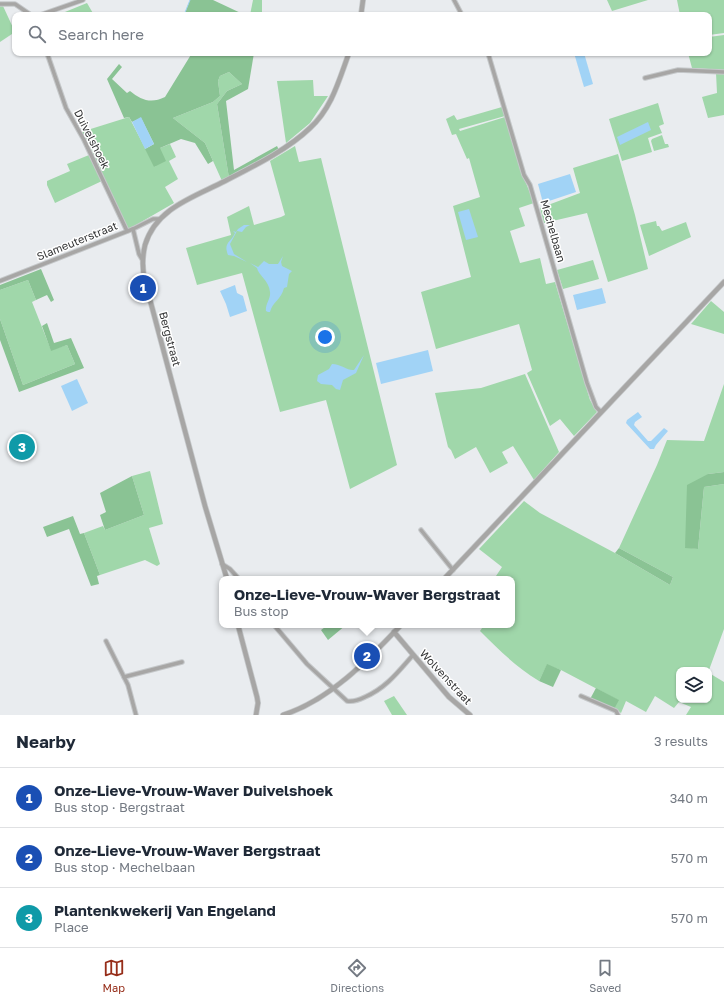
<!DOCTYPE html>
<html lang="en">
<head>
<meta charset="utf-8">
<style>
  body { margin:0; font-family:"Golos Text",sans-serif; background:#f6f6f7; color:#1f2937 }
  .controls { position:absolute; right:12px; bottom:12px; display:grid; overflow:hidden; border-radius:8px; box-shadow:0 1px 3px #0004 }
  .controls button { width:36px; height:36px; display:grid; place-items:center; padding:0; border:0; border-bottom:1px solid #e0e1e3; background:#fff; color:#1f2937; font:20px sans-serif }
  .you { position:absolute; left:325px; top:337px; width:14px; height:14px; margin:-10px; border:3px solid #fff; border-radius:50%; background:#1a73e8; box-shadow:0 0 0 6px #1a73e833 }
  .badge { display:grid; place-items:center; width:26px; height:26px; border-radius:50%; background:#962d19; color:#fff; font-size:13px; font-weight:700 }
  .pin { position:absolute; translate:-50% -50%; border:2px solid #fff; box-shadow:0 1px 4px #0006 }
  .popup { position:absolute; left:219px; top:576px; width:296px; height:52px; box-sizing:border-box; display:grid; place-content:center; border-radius:8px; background:#fff; filter:drop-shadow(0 1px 3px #0005); font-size:13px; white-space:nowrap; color:#747a83 }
  .popup b { font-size:15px; color:#1f2937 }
  .popup::after { content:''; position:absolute; left:50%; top:100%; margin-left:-8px; border:8px solid transparent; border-top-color:#fff }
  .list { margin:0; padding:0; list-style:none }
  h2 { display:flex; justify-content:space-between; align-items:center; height:52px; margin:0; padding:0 16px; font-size:17px }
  h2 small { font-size:13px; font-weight:400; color:#747a83 }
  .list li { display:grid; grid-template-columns:26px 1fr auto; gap:12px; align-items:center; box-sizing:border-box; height:60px; padding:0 16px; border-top:1px solid #e0e1e3 }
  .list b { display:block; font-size:15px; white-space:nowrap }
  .list p { margin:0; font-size:13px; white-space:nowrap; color:#747a83 }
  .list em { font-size:13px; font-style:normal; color:#747a83 }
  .icon { flex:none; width:22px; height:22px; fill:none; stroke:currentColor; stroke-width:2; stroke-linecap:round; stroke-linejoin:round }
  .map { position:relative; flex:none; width:724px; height:715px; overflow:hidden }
  .search { position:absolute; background:#fff; box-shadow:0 1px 3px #0004; left:12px; right:12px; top:12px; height:44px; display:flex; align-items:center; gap:10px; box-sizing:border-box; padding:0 14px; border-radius:8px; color:#747a83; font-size:15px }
  .sheet { height:232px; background:#fff }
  nav { display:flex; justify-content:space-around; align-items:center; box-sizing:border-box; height:56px; border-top:1px solid #e0e1e3; background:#fff; font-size:11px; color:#747a83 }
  nav a { display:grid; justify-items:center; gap:2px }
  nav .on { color:#962d19 }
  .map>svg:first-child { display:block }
</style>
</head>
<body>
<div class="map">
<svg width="724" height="715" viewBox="0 0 724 715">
  <rect width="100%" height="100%" fill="#e9ecef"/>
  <g fill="#a0d7aa">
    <polygon points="253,0 262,0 262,15 250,15"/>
    <polygon points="607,0 648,0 612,11"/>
    <polygon points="677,0 724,0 724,33 709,35 709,15 680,15"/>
    <polygon points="87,3 94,15 60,15 60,14"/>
    <polygon points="0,6 3,6 15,32 0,42"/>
    <polygon points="724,35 724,70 692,68 688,53 709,53 709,37"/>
    <polygon points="229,72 242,84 227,91 217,104 229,178 222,181 205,143 173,118 213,102 220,96 218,81 220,76"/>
    <polygon points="716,73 724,74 724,115 708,118 702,97 717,93"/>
    <polygon points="313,80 314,96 328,96 310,123 286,143 277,81"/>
    <polygon points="658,103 664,124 659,126 662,133 648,138 652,152 622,161 609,119"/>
    <polygon points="502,107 505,116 459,129 460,131 505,117 522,173 534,203 519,208 525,226 510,231 520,263 540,258 546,284 555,282 590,400 597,412 574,436 560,419 550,426 527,373 532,370 519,324 436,349 421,292 471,277 453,206 480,197 469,158 467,159 456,134 452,135 446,119 454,115 457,120"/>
    <polygon points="129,117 155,167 160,148 170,144 176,157 169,161 178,179 165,187 174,203 129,229 127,227 86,139 81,132"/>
    <polygon points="662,135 665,144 668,144 669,147 654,151 651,141 652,139"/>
    <polygon points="295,146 299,162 321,158 397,465 350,489 326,400 280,412 242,273 197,285 186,248 231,235 227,217 249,206 254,225 281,217 285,215 270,161"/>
    <polygon points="618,154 635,215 648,269 608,282 587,213 544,223 540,208 580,193 573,168"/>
    <polygon points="89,155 102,181 55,203 47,185 47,181 70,171 67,164"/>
    <polygon points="656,221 657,226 659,226 662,231 686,222 691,237 649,256 640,225"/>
    <polygon points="593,260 599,279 563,289 557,270"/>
    <polygon points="28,280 36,300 32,302 51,350 67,345 75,364 23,385 0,319 0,290"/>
    <polygon points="711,301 724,312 724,334 691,324"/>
    <polygon points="525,374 559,452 534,480 513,446 502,452 508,463 490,473 476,447 455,459 451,450 448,447 435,393 481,388"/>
    <path d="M724,384V472L708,474L685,547L698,549L704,487L724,484V629L709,670H679V700H709V673L724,682V715H686L691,707L679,702L674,708L655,696L646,712L626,701L621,713L614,708L618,700L561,670L547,665L539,681C515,666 500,651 480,631L484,625H512V579H494L502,567L479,549L524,501L540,513L615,553L670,585L673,577L619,548L657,465L667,440L704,441Z"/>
    <polygon points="150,471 163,524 149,528 160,564 157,566 145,560 100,575 84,533 103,526 105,530 144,515 132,476"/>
    <polygon points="394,696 407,715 392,715 384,701"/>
  </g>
  <g fill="#8ac394">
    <polygon points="190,0 213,0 245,15 184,15"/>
    <path d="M192,53H254L248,89L226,101L234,170L277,146L279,150L229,178L217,104L227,91L242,84L229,72L220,76L218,81L220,96L213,102L173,118L205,143L213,161L208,164L195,143L181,139L160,148L166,161L154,167L145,149L154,144L141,118L132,122L129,117L124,118L107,79L119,64L122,67L112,79L127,93L130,91C141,100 151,104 165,97Z"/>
    <polygon points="41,269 54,300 51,302 47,295 36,300 28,280 0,290 0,285"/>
    <polygon points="0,319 23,385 75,364 67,345 51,351 42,326 47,323 54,343 71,338 84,368 19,392 0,340"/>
    <polygon points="724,472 724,484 704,487 698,549 685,548 687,485 708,474"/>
    <polygon points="132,476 144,515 105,530 100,515 106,512 100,493"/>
    <polygon points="73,516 80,534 84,533 100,575 97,576 99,584 91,586 69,529 47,537 43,527"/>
    <polygon points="619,548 673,577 670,585 615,553"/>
    <polygon points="328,625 346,625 328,640 321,630"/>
    <polygon points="547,664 561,670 553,687 539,681"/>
    <polygon points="596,688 619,700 613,711 589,701"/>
  </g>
  <g fill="#a1d3f6">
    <polygon points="574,53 584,53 593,84 584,87"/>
    <polygon points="141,117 154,144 145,149 132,122"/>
    <polygon points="648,122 651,130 620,145 617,137"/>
    <polygon points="570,174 576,192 543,203 538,184"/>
    <polygon points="469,209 478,237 466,240 458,212"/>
    <path d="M244,225H250L246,227L242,232L237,231L230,244L234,254L247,262L234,256L228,255C223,242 231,243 235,233L233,231L236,232L238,229Z"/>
    <path d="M283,256L281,262L282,266L292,271L289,274L287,287L284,288C281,300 273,301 270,312H268L266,311C265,304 271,299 270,292C269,280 258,275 257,268L250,263L258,267L264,261L269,264H278Z"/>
    <polygon points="235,285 237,293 243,296 247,311 230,317 226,304 220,291"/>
    <polygon points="602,288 606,303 577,310 573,295"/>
    <polygon points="428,350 433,371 381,384 376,363"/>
    <path d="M364,355L356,373L343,380L340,390L336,389L332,385L321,384L317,381L318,375L329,369L332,364C341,364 348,371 354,370Z"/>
    <polygon points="77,379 88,403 72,411 61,386"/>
    <polygon points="638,412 642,417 635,422 634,425 648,441 651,441 664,428 668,431 656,445 654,449 650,449 626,423 627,420"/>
  </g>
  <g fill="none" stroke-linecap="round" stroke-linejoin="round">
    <polyline stroke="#a1d3f6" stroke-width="1" points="184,15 190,0"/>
    <g stroke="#c5c8ca" stroke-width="5.5">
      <g id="minor">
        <polyline points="454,0 462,15"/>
        <polyline points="0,4 15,4 31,15"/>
        <polyline points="40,15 83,0"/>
        <polyline points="47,53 66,108 84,140 127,231"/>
        <polyline points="488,53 524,175 530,185 587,383 596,407 601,412"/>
        <polyline points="645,78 678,70 724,72"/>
        <polyline points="133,229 139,254 142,259"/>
        <polyline points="0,281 133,229 153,219 160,219"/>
        <polyline points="421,530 453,570"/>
        <polyline points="222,564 230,569 239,579"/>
        <path d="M274,625L307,664L347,701C353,702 359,700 365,697C386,688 398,672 413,655"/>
        <polyline points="106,641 128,685 136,715"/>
        <polyline points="124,677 182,662"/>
        <polyline points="581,696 616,711 618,715"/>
      </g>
    </g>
    <g stroke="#c5c8ca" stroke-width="6">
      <g id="tertiary">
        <polyline points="361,15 363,0"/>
        <path d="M227,579L205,506L145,281C142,269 142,258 145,245C156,208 194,197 225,181C254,166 287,150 310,128C332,108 339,80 349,53"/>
        <polyline points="444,579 724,282"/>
        <polyline points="238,625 257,697 258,703 256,715"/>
        <polyline points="394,632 449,697 470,715"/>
        <path d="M283,715C330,700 368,660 401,625"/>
      </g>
    </g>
    <use href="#minor" stroke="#a7a6a5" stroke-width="3.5"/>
    <use href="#tertiary" stroke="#a7a6a5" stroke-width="4.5"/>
  </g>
  <g text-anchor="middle" stroke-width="3" stroke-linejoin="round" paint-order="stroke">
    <g font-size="11" fill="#353637" stroke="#fff">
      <text transform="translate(92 139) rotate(63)" y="4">Duivelshoek</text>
      <text transform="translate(553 231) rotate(74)" y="4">Mechelbaan</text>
      <text transform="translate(77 241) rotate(-22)" y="4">Slameuterstraat</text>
      <text transform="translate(170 339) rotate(75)" y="4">Bergstraat</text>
      <text transform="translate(446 677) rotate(47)" y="4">Wolvenstraat</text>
    </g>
  </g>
</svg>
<div class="controls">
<button><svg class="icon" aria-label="layers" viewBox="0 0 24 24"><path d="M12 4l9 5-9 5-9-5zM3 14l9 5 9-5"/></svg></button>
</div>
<div class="you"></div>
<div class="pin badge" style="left:143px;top:288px;background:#1a4fb4">1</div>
<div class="pin badge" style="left:367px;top:656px;background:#1a4fb4">2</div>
<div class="popup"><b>Onze-Lieve-Vrouw-Waver Bergstraat</b>Bus stop</div>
<div class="pin badge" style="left:22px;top:447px;background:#0f9aa8">3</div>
<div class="search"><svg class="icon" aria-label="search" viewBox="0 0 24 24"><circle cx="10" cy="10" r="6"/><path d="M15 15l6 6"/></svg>Search here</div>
</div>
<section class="sheet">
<h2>Nearby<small>3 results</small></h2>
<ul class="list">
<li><span class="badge" style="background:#1a4fb4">1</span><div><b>Onze-Lieve-Vrouw-Waver Duivelshoek</b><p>Bus stop · Bergstraat</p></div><em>340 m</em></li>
<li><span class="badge" style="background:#1a4fb4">2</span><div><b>Onze-Lieve-Vrouw-Waver Bergstraat</b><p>Bus stop · Mechelbaan</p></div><em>570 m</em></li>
<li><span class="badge" style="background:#0f9aa8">3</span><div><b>Plantenkwekerij Van Engeland</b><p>Place</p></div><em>570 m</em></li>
</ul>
</section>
<nav>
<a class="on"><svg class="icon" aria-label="map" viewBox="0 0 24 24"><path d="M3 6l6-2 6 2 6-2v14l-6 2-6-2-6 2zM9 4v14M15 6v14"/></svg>Map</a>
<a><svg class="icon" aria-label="directions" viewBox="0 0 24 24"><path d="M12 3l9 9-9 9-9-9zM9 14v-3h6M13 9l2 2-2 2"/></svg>Directions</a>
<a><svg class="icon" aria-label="saved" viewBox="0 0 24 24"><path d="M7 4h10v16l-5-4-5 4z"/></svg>Saved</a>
</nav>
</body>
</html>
